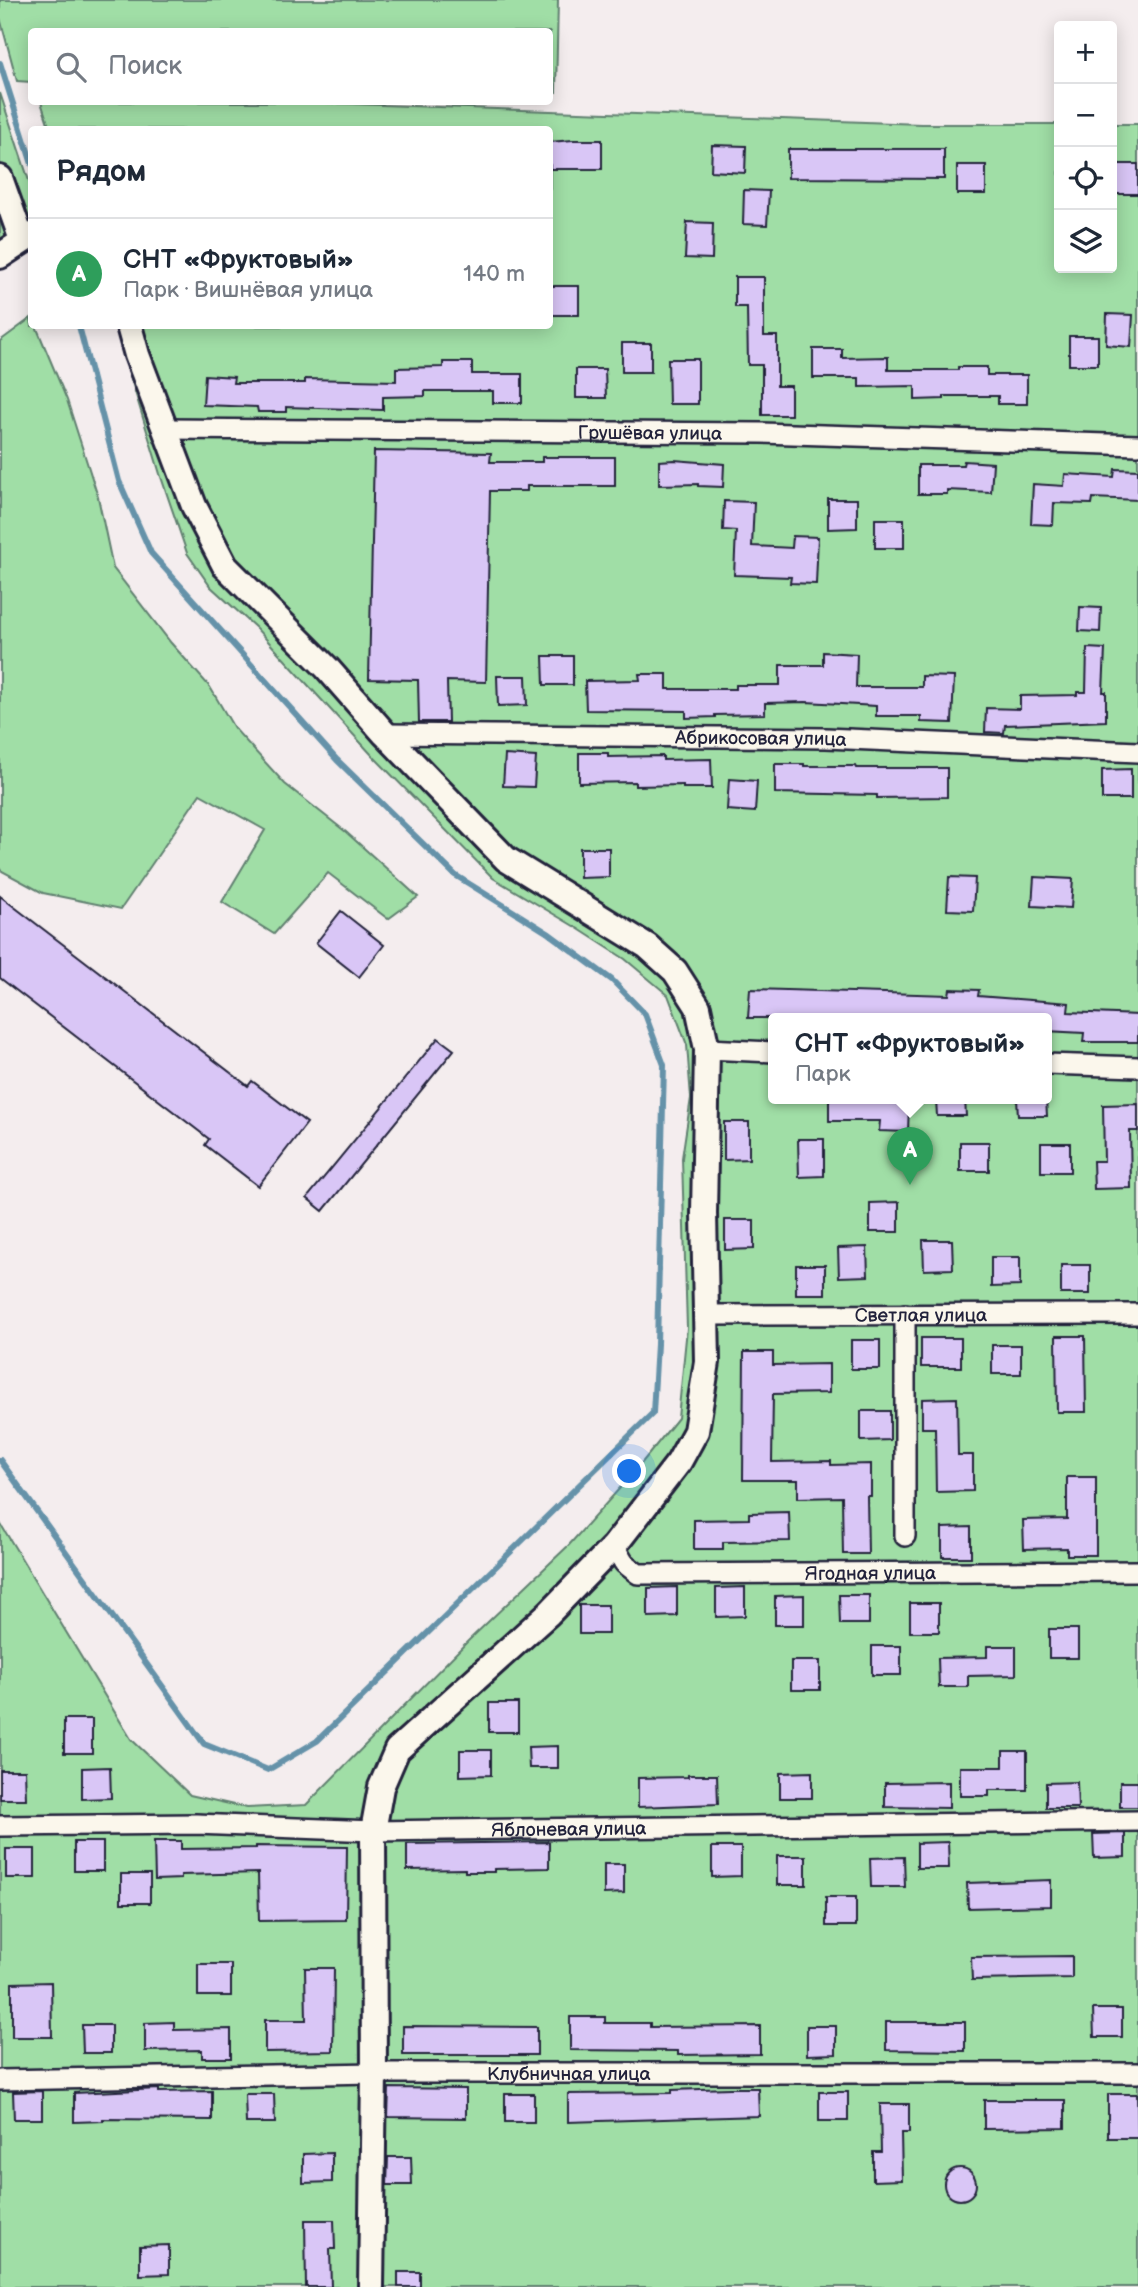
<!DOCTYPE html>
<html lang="ru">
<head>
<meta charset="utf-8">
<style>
  body { margin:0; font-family:"Balsamiq Sans",sans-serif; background:#f2f2f3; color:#1f2937 }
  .controls { position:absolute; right:21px; top:21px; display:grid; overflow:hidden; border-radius:7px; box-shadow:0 4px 18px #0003 }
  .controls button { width:63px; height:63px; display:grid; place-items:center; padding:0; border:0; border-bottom:2px solid #e0e1e3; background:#fff; color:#1f2937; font:35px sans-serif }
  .you { position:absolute; left:630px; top:1472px; width:24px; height:24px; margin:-18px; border:5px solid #fff; border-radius:50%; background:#1a73e8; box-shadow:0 0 0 10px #1a73e833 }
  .badge { display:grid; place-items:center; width:46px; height:46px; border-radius:50%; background:#c8321e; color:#fff; font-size:23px; font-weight:700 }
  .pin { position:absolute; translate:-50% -58px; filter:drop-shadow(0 2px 4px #0008) }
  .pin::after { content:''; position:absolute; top:37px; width:24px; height:21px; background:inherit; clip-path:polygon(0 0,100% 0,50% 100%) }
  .popup { position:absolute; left:768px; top:1013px; width:284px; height:91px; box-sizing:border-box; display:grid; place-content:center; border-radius:7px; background:#fff; filter:drop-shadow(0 2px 5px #0005); font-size:23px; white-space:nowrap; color:#747a83 }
  .popup b { font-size:26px; color:#1f2937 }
  .popup::after { content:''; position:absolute; left:50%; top:100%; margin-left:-14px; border:14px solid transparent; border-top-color:#fff }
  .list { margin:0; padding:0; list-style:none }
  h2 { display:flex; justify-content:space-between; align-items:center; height:91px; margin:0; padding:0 28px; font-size:30px }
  h2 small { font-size:23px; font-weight:400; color:#747a83 }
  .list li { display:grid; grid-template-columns:46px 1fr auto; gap:21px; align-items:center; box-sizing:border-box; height:112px; padding:0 28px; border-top:2px solid #e0e1e3 }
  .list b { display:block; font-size:26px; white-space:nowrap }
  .list p { margin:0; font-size:23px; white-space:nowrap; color:#747a83 }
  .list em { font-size:23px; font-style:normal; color:#747a83 }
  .icon { flex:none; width:38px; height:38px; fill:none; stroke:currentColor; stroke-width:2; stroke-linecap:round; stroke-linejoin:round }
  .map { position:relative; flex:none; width:1138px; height:2287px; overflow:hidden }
  .search { position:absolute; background:#fff; box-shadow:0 4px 18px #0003; left:28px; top:28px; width:525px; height:77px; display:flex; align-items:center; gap:18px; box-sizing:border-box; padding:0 24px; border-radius:7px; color:#747a83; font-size:26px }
  .panel { position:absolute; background:#fff; box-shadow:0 4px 18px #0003; left:28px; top:126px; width:525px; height:203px; border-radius:7px }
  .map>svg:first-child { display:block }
</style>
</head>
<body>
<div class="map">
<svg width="1138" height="2287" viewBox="0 0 1138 2287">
  <rect width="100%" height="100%" fill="#f4edee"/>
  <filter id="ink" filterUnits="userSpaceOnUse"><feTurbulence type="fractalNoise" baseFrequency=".0143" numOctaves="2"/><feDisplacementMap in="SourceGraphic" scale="14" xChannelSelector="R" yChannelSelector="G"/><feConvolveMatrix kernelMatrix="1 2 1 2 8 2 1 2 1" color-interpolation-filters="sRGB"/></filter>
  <g filter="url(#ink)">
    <g fill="#a0dea6" stroke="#618070" stroke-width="2" fill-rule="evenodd">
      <polygon points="0,0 558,0 556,92 550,92 550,32 32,32 31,82 17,81 0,18"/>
      <polygon points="0,93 32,190 31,217 0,239"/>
      <path d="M41,102H296L921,124H1059V268H1112V124H1138V2287H0V1523L131,1739L190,1795L247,1808L306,1805L468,1641L569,1545L636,1470L678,1418L687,1328L682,1158L691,1098L687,1045L668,995L625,959L577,928L493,878L371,754L256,628L210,586L187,553L160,474L115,326H550V130L50,129ZM774,1019H1046V1099H774Z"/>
      <polygon points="31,318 32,326 36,326 67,400 98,497 113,568 171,643 210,687 234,728 285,784 346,832 418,897 388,919 328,873 274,934 222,902 265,830 200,794 121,909 43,893 0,870 0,341"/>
    </g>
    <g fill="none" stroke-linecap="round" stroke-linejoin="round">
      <g stroke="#6592a9" stroke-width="6">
        <polyline points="0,63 32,164"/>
        <polyline points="0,1460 204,1744 268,1770 317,1741 653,1413 657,1344 664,1065 645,1014 612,980 548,933 455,875 337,760 151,553 119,481 79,326"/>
      </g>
    </g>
    <g fill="#d9c6f6" stroke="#22223b" stroke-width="2">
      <polygon points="573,140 602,140 602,169 550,169 550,142"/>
      <polygon points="712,145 746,146 745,173 711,171"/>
      <polygon points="788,149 944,149 944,179 788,178"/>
      <rect x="1116" y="164" width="22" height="30"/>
      <rect x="957" y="165" width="29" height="29"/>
      <polygon points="744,190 769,191 767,225 743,224"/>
      <polygon points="687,222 713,223 712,259 685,258"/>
      <polygon points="735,277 764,277 764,336 777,336 777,386 791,386 791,415 762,415 762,365 748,365 747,307 735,307"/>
      <rect x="550" y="286" width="29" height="29"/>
      <polygon points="1107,314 1133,315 1131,347 1106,345"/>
      <rect x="1069" y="336" width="29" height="29"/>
      <rect x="622" y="343" width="29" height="29"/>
      <polygon points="813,349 842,349 842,358 888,357 888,370 958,370 958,367 987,367 987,375 1027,375 1027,404 998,404 998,396 944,396 944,399 915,400 915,386 859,387 859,378 813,378"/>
      <polygon points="668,359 698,359 698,404 669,404"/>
      <polygon points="443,362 472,362 472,374 522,374 522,403 493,403 493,391 425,391 425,396 383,397 383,410 286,407 286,412 258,412 257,407 203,405 205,375 234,377 233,383 305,383 305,379 396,381 396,368 443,367"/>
      <polygon points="576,369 605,369 606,398 576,398"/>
      <polygon points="374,451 491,453 490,462 542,462 542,457 615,457 615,486 527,486 527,491 490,491 486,682 447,681 448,722 419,722 418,680 369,679"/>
      <polygon points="674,460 724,464 723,487 698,486 698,484 659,485 659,461"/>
      <polygon points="964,461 993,463 991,492 947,490 947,494 918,494 918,465 963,465"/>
      <polygon points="1115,469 1138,470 1138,500 1093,498 1092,504 1054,503 1053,525 1031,524 1033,484 1064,486 1065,474 1114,477"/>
      <polygon points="828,499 857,499 857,528 828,529"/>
      <polygon points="724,501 754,502 752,546 792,548 793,536 818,537 816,584 790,583 791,577 734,575 736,531 723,530"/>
      <rect x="875" y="519" width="29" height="29"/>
      <polygon points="1080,607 1101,608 1100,632 1079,631"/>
      <polygon points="1087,648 1105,649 1103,692 1106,692 1106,721 1005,725 1004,733 985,732 986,708 1020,709 1020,696 1077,695 1077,692 1086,692"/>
      <polygon points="823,652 857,654 856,687 922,687 922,676 954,677 952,723 921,722 921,716 876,716 876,706 806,702 765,703 765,714 715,715 715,717 686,718 686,711 586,710 585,681 640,680 639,674 667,674 667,689 736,689 736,685 780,685 780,665 823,665"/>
      <polygon points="543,656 573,656 573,685 544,685"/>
      <polygon points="497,676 526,676 527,705 498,706"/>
      <polygon points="579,753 608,753 608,757 663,756 663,760 711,759 712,788 683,788 683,785 635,786 635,782 579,783"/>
      <polygon points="505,755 536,757 534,787 503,786"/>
      <polygon points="775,764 804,764 804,766 855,766 856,768 947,768 947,797 877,798 877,795 775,793"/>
      <polygon points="1131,769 1131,799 1102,799 1102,770"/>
      <polygon points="729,779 757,781 755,812 727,810"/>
      <polygon points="580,848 609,848 609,877 580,878"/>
      <polygon points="949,877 975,878 973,911 947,910"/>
      <polygon points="1034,877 1073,879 1071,908 1032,906"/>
      <polygon points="0,896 248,1086 252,1081 307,1123 258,1186 205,1145 209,1139 0,978"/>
      <polygon points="341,911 384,945 359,977 316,943"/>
      <polygon points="750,989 949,995 950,989 979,990 978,996 1069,1003 1068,1012 1138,1015 1138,1042 1083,1042 1084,1033 1046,1031 1046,1019 748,1018"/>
      <polygon points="438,1038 454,1050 323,1211 307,1198"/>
      <polygon points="829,1099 909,1103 908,1132 879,1131 880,1121 829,1121"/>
      <polygon points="936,1099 965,1099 966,1116 937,1116"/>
      <polygon points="1017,1099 1046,1099 1047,1116 1018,1116"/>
      <polygon points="1138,1104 1138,1131 1130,1131 1131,1188 1094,1189 1093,1161 1104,1161 1103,1105"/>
      <polygon points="724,1122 749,1122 749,1159 724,1160"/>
      <polygon points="798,1139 824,1139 824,1176 799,1177"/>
      <rect x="960" y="1142" width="29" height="29"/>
      <rect x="1041" y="1143" width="29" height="29"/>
      <polygon points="899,1202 899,1232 870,1232 870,1203"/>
      <polygon points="725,1220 754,1220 754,1249 725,1250"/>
      <polygon points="923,1240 952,1240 953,1269 924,1270"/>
      <polygon points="867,1247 868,1276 839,1277 838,1248"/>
      <polygon points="991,1257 1020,1257 1020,1286 991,1287"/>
      <rect x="796" y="1265" width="29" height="29"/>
      <rect x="1061" y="1265" width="29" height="29"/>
      <polygon points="1056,1336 1085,1336 1086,1412 1057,1412"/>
      <rect x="921" y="1338" width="40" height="29"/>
      <rect x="851" y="1340" width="29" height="29"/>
      <rect x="992" y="1345" width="29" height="29"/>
      <polygon points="744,1352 773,1352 773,1365 829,1364 829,1393 773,1394 772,1462 831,1461 831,1465 871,1464 871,1496 867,1496 868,1554 843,1554 842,1497 798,1498 798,1480 743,1480"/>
      <polygon points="957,1398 958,1455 973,1455 973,1491 936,1492 935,1428 922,1428 922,1399"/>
      <polygon points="861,1411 890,1411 890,1440 861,1441"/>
      <polygon points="1067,1477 1096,1477 1096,1555 1067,1555 1067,1548 1024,1549 1023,1520 1067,1519"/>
      <polygon points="789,1512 790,1541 723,1542 723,1549 694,1549 694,1520 749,1519 749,1513"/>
      <polygon points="971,1527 971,1557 942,1557 942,1528"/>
      <polygon points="677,1587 677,1616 648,1617 648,1588"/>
      <polygon points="745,1587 745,1616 716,1617 716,1588"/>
      <polygon points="804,1595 804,1625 775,1625 775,1596"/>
      <polygon points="839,1595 869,1595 869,1624 840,1624"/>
      <rect x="910" y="1603" width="29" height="29"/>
      <rect x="579" y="1605" width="29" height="29"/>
      <rect x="1049" y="1629" width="29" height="29"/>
      <rect x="872" y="1646" width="29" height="29"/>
      <polygon points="987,1646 1016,1646 1016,1675 968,1676 968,1687 939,1687 938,1658 987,1657"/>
      <rect x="791" y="1661" width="29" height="29"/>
      <rect x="489" y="1703" width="29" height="29"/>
      <rect x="64" y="1719" width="28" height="34"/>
      <polygon points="558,1746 558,1768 529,1768 528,1747"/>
      <polygon points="460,1750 491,1750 491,1775 460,1776"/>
      <polygon points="1003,1751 1027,1751 1027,1790 989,1790 989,1796 960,1796 960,1767 1003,1767"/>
      <polygon points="110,1767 111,1798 82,1799 82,1768"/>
      <polygon points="0,1770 25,1770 26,1799 0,1799"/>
      <polygon points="812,1772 812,1798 780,1798 780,1773"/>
      <polygon points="688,1775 717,1775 718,1804 638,1807 638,1778 688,1777"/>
      <polygon points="949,1782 949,1808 885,1807 885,1783"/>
      <polygon points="1077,1782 1078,1808 1046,1808 1046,1783"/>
      <rect x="1120" y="1782" width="18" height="25"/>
      <polygon points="1125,1833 1125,1857 1094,1858 1093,1834"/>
      <polygon points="154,1841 181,1841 181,1849 256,1848 256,1846 347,1847 346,1920 259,1921 258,1873 181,1875 181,1879 155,1880"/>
      <rect x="74" y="1842" width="29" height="29"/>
      <polygon points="549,1842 549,1868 494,1869 494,1872 465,1872 465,1869 407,1870 407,1844"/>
      <polygon points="948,1842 949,1868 917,1868 917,1843"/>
      <polygon points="712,1847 741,1847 741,1876 712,1877"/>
      <rect x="6" y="1849" width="29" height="29"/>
      <rect x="777" y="1856" width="29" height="29"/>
      <polygon points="904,1857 905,1887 871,1887 870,1858"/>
      <polygon points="604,1864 624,1864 624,1893 604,1894"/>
      <rect x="121" y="1874" width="29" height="29"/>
      <polygon points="1051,1880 1051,1906 968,1908 967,1883"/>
      <rect x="826" y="1897" width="30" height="29"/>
      <polygon points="1072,1956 1072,1978 972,1980 971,1957"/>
      <rect x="198" y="1964" width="33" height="32"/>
      <polygon points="305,1968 334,1968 333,2051 265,2052 265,2020 306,2020"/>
      <polygon points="51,1982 52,2037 12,2037 12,1983"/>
      <polygon points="1093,2009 1122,2009 1122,2037 1094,2037"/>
      <polygon points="570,2017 605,2017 605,2023 650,2023 650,2027 760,2026 760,2054 678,2055 678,2051 570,2050"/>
      <polygon points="174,2022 174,2030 231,2029 231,2058 202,2058 202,2050 145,2051 145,2023"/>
      <polygon points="886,2022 965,2022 965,2051 886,2050"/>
      <polygon points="82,2025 111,2025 111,2053 83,2053"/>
      <polygon points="403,2026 537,2027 537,2055 403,2055"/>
      <polygon points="807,2026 836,2026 836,2054 807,2055"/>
      <polygon points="389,2088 466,2089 466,2118 388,2117"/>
      <polygon points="730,2088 758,2088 759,2116 568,2122 568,2094 672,2093 672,2090"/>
      <polygon points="159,2089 159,2092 212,2091 212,2120 103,2119 103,2121 74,2122 74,2093"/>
      <polygon points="42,2091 42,2119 14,2119 13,2092"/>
      <rect x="819" y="2092" width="29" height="29"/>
      <polygon points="245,2094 274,2094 275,2123 246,2123"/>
      <rect x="505" y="2094" width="29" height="28"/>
      <polygon points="1108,2094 1137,2094 1138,2138 1108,2138"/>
      <polygon points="984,2100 1065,2100 1065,2128 984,2129"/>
      <polygon points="880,2104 909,2104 909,2133 901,2133 902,2180 873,2181 873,2152 881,2152"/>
      <polygon points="332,2153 332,2182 303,2183 303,2154"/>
      <polygon points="388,2157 411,2157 412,2185 387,2185"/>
      <circle cx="960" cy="2184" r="16"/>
      <polygon points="305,2220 334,2220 335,2249 330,2249 331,2287 306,2287"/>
      <polygon points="169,2245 169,2274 140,2275 140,2246"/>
      <rect x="398" y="2272" width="22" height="15"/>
    </g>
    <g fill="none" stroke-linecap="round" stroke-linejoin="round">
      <g stroke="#22223b" stroke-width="24">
        <g id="minor">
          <path id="s1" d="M164,429L761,433L1138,445"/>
          <path id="s2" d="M385,734L826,738L1138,752"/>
          <polyline points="707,1049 774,1052"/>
          <polyline points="1046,1064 1138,1067"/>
          <polyline points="905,1314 905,1536"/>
          <path id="s3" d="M706,1315L1138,1314"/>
          <path id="s4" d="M614,1546L624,1563L638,1574L1138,1571"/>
          <path id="s5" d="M0,1826L196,1824L373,1831L1138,1821"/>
          <path id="s6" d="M0,2080L374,2073H1138"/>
        </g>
      </g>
      <g stroke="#22223b" stroke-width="30">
        <g id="tertiary">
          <polyline points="0,178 22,240"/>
          <polyline points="0,256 32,235"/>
          <polyline points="129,326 137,355 194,506 225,566 327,668 385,734 506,859 647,946 675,971 698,1007 707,1049 704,1213 707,1362 696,1431 679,1462 614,1546 549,1613 397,1750 381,1787 373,1831 374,2073 371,2287"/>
        </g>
      </g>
      <use href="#minor" stroke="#fbf7ec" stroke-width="19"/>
      <use href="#tertiary" stroke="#fbf7ec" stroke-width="24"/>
    </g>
  </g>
  <g text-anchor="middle" stroke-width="6" stroke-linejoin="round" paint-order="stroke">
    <g font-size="19" fill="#22223b" stroke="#fbf7ec">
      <text dy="7" stroke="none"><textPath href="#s1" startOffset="486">Грушёвая улица</textPath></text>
      <text dy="7" stroke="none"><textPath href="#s2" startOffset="376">Абрикосовая улица</textPath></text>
      <text dy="7" stroke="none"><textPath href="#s3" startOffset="215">Светлая улица</textPath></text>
      <text dy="7" stroke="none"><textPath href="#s4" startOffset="270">Ягодная улица</textPath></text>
      <text dy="7" stroke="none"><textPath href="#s5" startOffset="569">Яблоневая улица</textPath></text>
      <text dy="7" stroke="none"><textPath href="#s6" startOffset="569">Клубничная улица</textPath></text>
    </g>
  </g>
</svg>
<div class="controls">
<button>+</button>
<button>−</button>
<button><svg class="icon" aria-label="locate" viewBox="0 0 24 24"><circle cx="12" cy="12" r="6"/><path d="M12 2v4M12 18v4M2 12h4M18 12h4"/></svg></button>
<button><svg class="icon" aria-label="layers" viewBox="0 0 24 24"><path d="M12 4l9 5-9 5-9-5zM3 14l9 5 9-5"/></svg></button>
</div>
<div class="you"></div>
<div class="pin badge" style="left:910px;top:1185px;background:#2e9e5b">A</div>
<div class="popup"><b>СНТ «Фруктовый»</b>Парк</div>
<div class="search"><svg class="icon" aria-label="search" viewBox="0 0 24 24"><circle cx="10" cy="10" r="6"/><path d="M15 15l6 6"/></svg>Поиск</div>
<section class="panel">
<h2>Рядом<small></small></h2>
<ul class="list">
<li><span class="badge" style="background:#2e9e5b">A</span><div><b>СНТ «Фруктовый»</b><p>Парк · Вишнёвая улица</p></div><em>140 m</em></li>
</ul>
</section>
</div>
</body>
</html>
